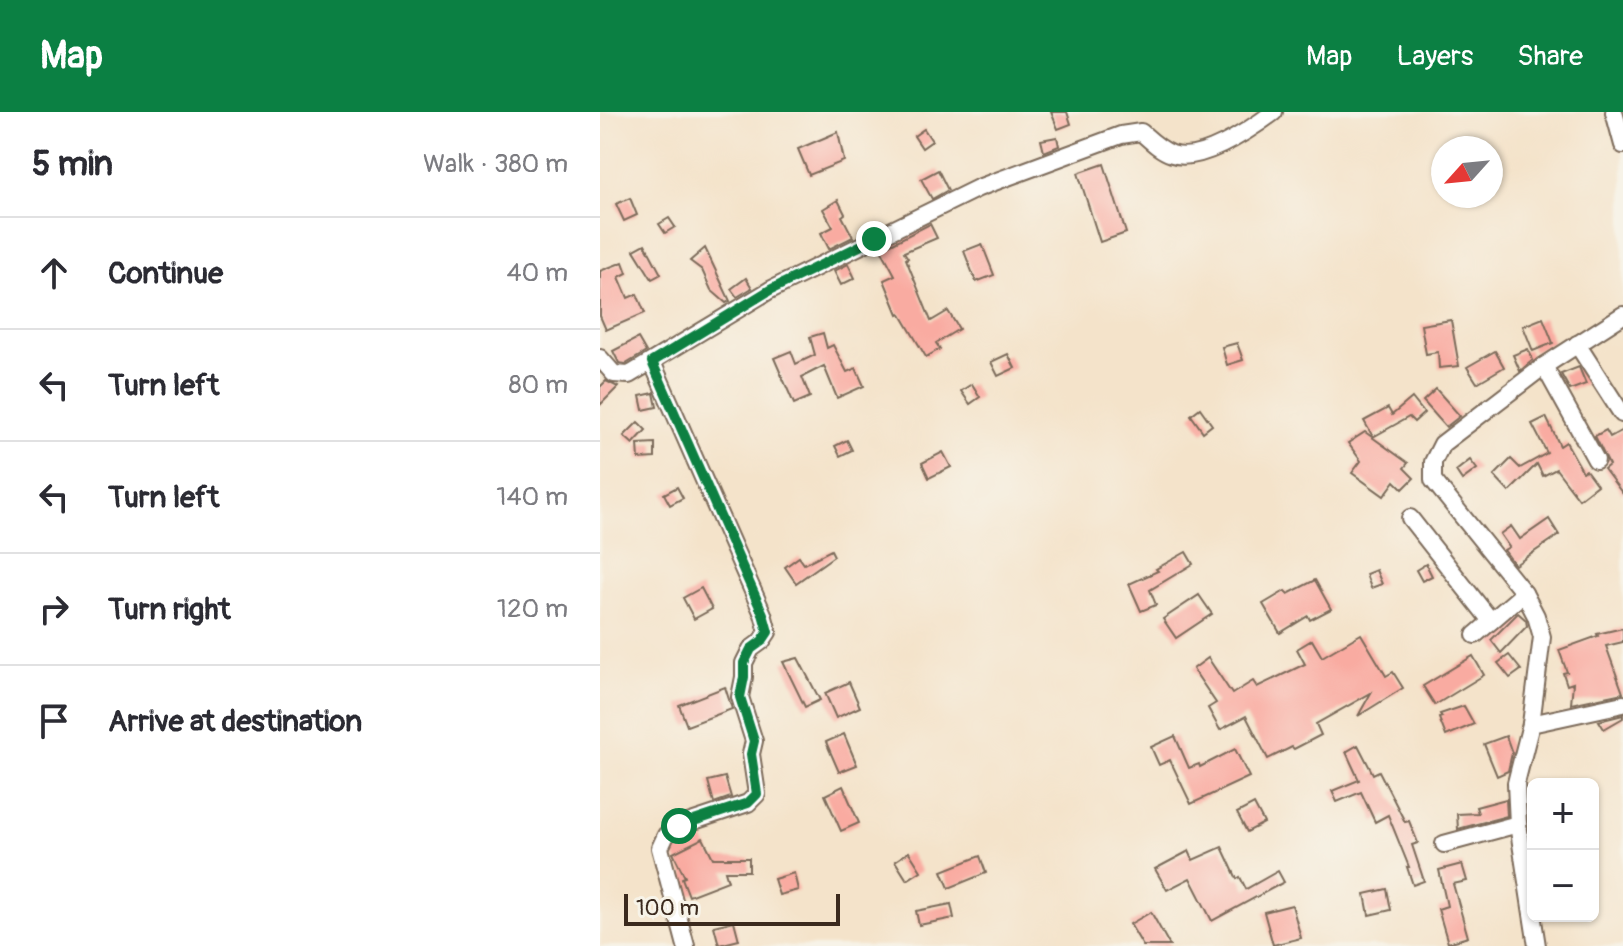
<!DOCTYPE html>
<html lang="en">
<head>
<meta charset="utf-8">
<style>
  body { margin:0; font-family:Pangolin,sans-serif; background:#f2f2f3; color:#2b2b33 }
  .controls { position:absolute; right:24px; bottom:24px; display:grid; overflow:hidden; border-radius:12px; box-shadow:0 2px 6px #0004 }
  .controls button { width:72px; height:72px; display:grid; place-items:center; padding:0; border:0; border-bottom:2px solid #e1e1e2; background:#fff; color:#2b2b33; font:40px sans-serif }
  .compass { position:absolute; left:831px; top:24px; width:72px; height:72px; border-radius:50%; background:#fff; box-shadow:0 2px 6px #0004; rotate:243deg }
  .scale { position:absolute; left:24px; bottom:20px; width:216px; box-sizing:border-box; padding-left:8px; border:4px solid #3b2a1e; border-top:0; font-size:22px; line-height:28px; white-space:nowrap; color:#3b2a1e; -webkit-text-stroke:6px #f7f3e8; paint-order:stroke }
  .stop { position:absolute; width:24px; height:24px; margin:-18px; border:6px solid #0b8043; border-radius:50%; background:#fff }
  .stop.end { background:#0b8043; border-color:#fff; box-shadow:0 2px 8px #0008 }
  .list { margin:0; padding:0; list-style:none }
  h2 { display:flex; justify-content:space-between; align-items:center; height:104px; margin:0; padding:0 32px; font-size:34px }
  h2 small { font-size:26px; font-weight:400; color:#7c7c81 }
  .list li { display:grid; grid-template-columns:52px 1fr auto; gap:24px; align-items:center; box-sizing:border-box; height:112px; padding:0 32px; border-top:2px solid #e1e1e2 }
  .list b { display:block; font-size:30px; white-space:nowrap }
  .list em { font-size:26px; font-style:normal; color:#7c7c81 }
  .icon { flex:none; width:44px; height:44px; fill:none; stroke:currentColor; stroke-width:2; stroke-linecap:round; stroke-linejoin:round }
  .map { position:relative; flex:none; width:1023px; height:834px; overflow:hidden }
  header { display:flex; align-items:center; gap:48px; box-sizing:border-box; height:112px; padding:0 40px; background:#0b8043; color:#fff }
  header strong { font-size:38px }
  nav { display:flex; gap:44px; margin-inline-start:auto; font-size:28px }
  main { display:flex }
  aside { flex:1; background:#fff }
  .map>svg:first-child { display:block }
</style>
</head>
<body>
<header>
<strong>Map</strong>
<nav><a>Map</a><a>Layers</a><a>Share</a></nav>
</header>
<main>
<aside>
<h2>5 min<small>Walk · 380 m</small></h2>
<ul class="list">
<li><svg class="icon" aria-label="ahead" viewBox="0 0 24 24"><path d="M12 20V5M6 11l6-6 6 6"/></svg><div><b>Continue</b></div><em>40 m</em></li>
<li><svg class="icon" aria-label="left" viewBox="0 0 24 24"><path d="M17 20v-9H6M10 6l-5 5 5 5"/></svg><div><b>Turn left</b></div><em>80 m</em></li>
<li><svg class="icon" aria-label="left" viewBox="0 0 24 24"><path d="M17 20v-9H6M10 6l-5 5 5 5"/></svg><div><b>Turn left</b></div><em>140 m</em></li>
<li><svg class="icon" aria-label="right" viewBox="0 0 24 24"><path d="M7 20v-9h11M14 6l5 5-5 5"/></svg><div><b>Turn right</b></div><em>120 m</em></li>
<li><svg class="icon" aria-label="arrive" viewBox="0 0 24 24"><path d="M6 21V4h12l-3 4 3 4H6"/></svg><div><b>Arrive at destination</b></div></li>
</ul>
</aside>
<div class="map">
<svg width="1023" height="834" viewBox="0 0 1023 834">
  <rect width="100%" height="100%" fill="#f7f3e8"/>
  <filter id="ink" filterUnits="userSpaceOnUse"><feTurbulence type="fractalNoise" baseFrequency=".0125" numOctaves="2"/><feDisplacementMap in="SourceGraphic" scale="16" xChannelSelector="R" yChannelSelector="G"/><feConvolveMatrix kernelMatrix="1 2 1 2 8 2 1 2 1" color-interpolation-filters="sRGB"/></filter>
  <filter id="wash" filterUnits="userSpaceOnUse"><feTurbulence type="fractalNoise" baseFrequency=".006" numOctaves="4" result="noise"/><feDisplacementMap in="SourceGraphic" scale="32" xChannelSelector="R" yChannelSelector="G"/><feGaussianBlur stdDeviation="1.8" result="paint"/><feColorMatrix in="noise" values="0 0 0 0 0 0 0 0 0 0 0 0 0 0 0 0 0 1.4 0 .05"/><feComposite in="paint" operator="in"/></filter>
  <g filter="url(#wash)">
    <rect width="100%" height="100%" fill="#f4e3ca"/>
    <g id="blocks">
      <g fill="#f9aba1">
        <polygon points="451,0 467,0 471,12 458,17"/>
        <polygon points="324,17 332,29 322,36 314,24"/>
        <polygon points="238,20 244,49 209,63 198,37"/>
        <polygon points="457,25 459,34 444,40 441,28"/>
        <polygon points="504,52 526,121 500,130 478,61"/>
        <polygon points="338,58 348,78 332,87 321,67"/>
        <polygon points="30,86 37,103 24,109 16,92"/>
        <polygon points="238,88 245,102 242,104 253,125 229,137 221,121 233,115 223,97"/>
        <polygon points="69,106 75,115 65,121 59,112"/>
        <polygon points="330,112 337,126 304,140 308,146 306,147 331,209 348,199 359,217 336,231 340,237 326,245 300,201 298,202 284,168 295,163 281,137"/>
        <polygon points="45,132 61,162 52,167 34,138"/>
        <polygon points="382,132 394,163 376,170 364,139"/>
        <polygon points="105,136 130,189 126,191 111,178 102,158 90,149"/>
        <polygon points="23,150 27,161 19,165 28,186 37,182 45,201 6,218 0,204 0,159"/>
        <polygon points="248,152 255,166 241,173 234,159"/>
        <polygon points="146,166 152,176 137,185 131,177"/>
        <polygon points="943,206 953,231 933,239 923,214"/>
        <polygon points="851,208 859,254 839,256 838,240 826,242 821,213"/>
        <polygon points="223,221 227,236 233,233 247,260 256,256 264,274 237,286 224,254 202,265 210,285 194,292 174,246 191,239 196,252 215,243 210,225"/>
        <polygon points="38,226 46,240 26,252 19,251 13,239"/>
        <polygon points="637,231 643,248 627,253 622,235"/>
        <polygon points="928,237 933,248 920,259 913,243"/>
        <polygon points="895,239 904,255 877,271 867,255"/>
        <polygon points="408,242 415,256 398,264 391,250"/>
        <polygon points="979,255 986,272 970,278 961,262"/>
        <polygon points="6,269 18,275 0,293 0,275"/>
        <polygon points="372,272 380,285 370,292 361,279"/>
        <polygon points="836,277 860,304 846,315 823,289"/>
        <polygon points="54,281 57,295 43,298 40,284"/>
        <polygon points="812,286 824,301 814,310 809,305 773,325 764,309 788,296 792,303"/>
        <polygon points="600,296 612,313 603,320 591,303"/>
        <polygon points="946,305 960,334 966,330 983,360 986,358 997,373 979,387 956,357 943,364 937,352 909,380 894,364 911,347 920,356 947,341 932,312"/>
        <polygon points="38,310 46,318 33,332 24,324"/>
        <polygon points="1006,318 1010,325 1023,318 1023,382 1004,357 1009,353 995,324"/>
        <polygon points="765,320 808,351 804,356 814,366 803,377 795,369 784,384 752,361 761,349 748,331"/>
        <polygon points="247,328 252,338 240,344 235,334"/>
        <polygon points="55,331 55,346 39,347 38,332"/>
        <polygon points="343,340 351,355 329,366 322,351"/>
        <polygon points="870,348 877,357 862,368 856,359"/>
        <polygon points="77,375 83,386 70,393 64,382"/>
        <polygon points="949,407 959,423 915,453 904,438 909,435 900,422 911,414 920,427"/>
        <polygon points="231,438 234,444 196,471 185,455 199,445 204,452"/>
        <polygon points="586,440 593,452 550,478 556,493 541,499 529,472 558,459 556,457"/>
        <polygon points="826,452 832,464 822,469 816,458"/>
        <polygon points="776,458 782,472 771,476 766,462"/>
        <polygon points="715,468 731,497 710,508 708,504 680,521 663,492 685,479 688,482"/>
        <polygon points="101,476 112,497 94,507 83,486"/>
        <polygon points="599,483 612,502 576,526 563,507"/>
        <polygon points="918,501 926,508 927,514 901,541 891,528"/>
        <polygon points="1023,516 1023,530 1006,534 1023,581 971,592 973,571 967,573 963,561 967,560 959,538 998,524 997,522"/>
        <polygon points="761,522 786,564 793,560 803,576 758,604 771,581 716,612 721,623 694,637 692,635 668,647 646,604 620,618 608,596 616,591 593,557 608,546 632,582 653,569 657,575 705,552 697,537 712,528 722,545"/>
        <polygon points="909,543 921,558 910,566 898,551"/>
        <polygon points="873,544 884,563 835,593 823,574"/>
        <polygon points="198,546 220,588 205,595 183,550"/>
        <polygon points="249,570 260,595 236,606 225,581"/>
        <polygon points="125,575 132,597 87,614 79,593"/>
        <polygon points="864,594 874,612 846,624 839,606 842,605 840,602"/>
        <polygon points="1023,603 1023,606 1004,617 999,609"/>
        <polygon points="244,622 257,653 239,660 226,630"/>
        <polygon points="575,624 589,656 599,652 600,655 635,637 649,665 591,692 570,648 559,653 551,635"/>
        <polygon points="906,624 912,641 908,659 897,664 884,632"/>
        <polygon points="758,633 773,662 779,659 805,710 809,709 818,731 812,733 824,769 813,773 807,755 809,755 788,703 775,710 761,680 737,690 732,679 759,668 746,640"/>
        <polygon points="125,665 131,685 114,691 108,669"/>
        <polygon points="243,674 259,711 241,719 225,683"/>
        <polygon points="906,687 907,704 858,717 857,702 878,701 876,695"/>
        <polygon points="654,692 664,711 647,720 637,701"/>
        <polygon points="103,726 113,746 149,746 149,759 125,759 128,769 89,784 82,766 85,765 73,741"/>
        <polygon points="622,735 637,767 640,765 646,777 678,759 684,770 612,809 590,766 567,778 555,757 589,739 593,748"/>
        <polygon points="309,740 321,759 307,768 295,749"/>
        <polygon points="380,744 386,761 349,776 342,759"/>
        <polygon points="862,752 867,769 853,772 868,825 848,831 838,797 847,794 839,758"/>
        <polygon points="194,761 198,778 179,783 174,767"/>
        <polygon points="787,777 791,798 769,803 765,782"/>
        <polygon points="351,792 354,806 319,813 316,799"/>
        <polygon points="692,793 701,826 673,833 664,800"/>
        <polygon points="551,800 570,834 543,834 530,812"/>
        <polygon points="134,809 139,828 119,833 114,814"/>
      </g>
    </g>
  </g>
  <g filter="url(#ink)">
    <use href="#blocks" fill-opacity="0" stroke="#7c6b5a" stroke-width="2"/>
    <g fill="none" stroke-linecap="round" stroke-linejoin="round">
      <g stroke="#7c6b5a" stroke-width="20">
        <g id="minor">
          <polyline points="1014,0 1023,33"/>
          <polyline points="977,232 1022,302"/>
          <path d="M0,246L14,262L29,263L170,178L378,76L521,23L541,20C550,28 560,38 572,42C601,52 651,17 674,0"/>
          <polyline points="52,250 163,502 168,520 162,529 151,537 144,551 144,565 140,585 154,629 151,642 157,682 148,691 79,714 66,723 60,736 86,834"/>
          <polyline points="944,254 996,348"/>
          <polyline points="810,406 891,509"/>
          <polyline points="875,523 924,481"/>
          <polyline points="931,612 1023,592"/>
          <polyline points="844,732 918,712"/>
          <polyline points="937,834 918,712 916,671 931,612 942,525 936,504 924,481 833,368 833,350 842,332 944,254 1023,203"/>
        </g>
      </g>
      <use href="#minor" stroke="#fff" stroke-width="16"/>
    </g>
  </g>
  <g fill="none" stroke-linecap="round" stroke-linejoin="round" filter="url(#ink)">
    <polyline stroke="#0b8043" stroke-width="10" points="79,714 148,691 157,682 151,642 154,629 140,585 144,565 144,551 151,537 162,529 168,520 163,502 52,250 170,178 274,127"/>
  </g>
</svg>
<div class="controls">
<button>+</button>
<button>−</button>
</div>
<svg class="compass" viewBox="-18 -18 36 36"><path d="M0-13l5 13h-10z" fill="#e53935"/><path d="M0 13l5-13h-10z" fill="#7c7c81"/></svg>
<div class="scale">100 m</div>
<div class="stop" style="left:79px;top:714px"></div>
<div class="stop end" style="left:274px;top:127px"></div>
</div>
</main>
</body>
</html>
